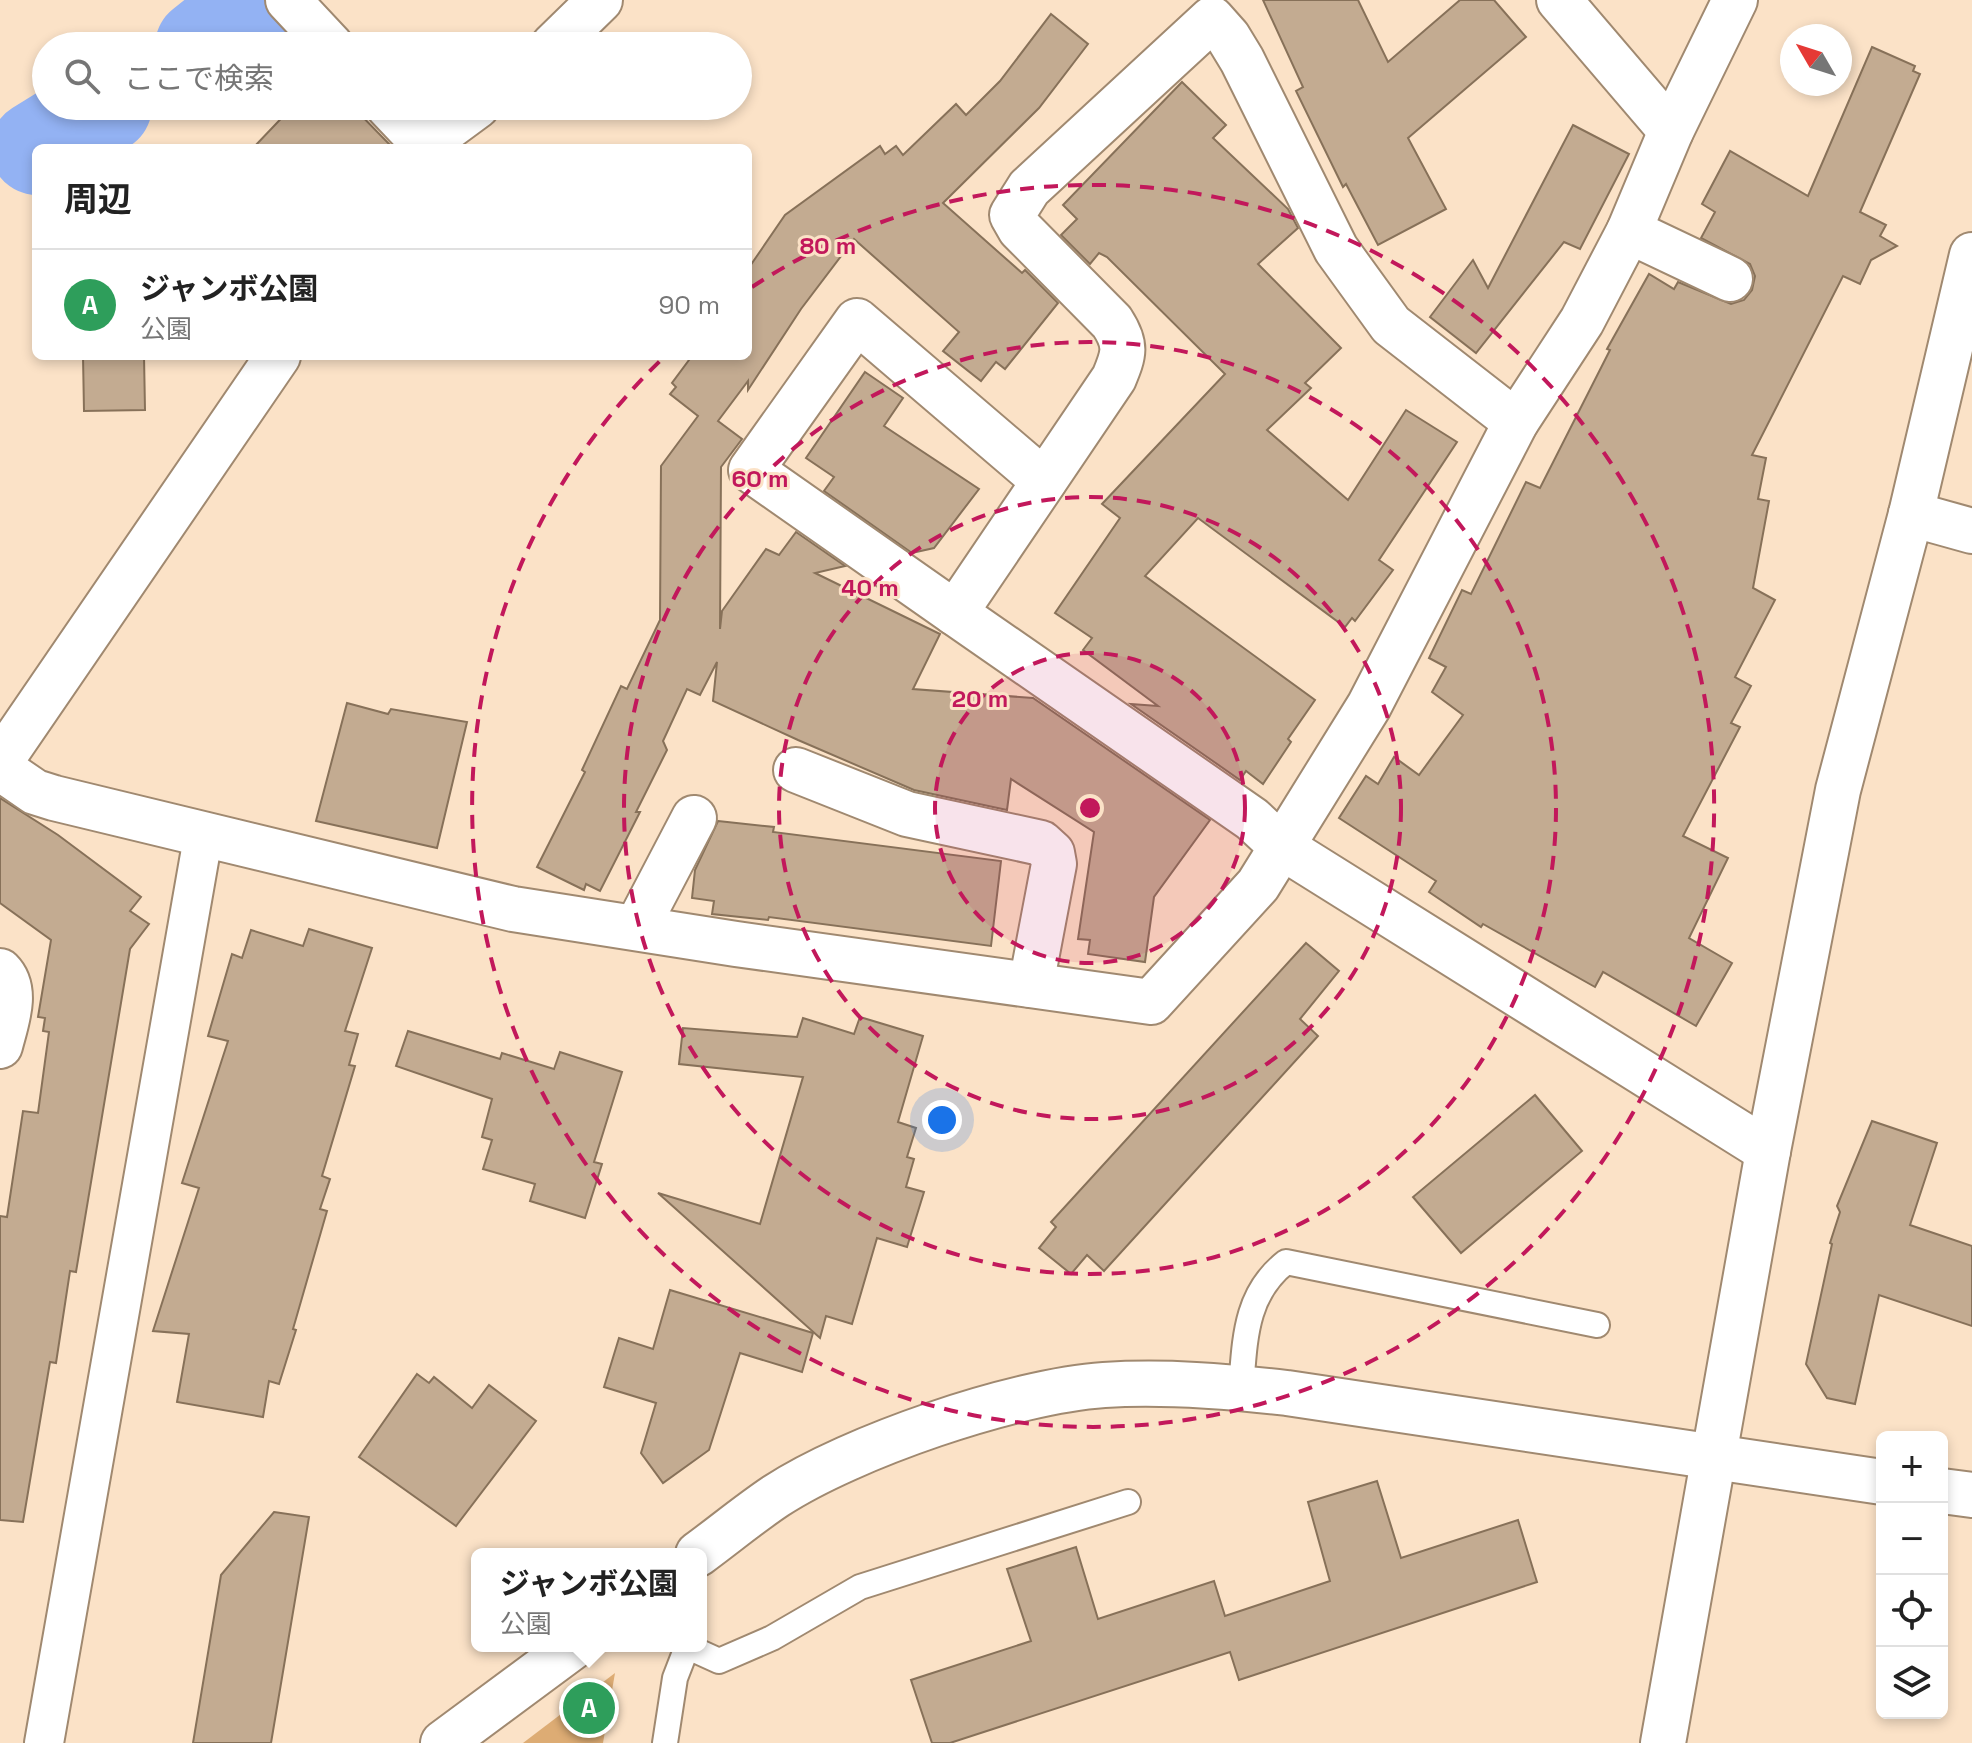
<!DOCTYPE html>
<html lang="ja">
<head>
<meta charset="utf-8">
<style>
  body { margin:0; font-family:"Space Grotesk","Noto Sans JP",sans-serif; background:#f6f6f6; color:#222 }
  .controls { position:absolute; right:24px; bottom:24px; display:grid; overflow:hidden; border-radius:12px; box-shadow:0 4px 12px #0003 }
  .controls button { width:72px; height:72px; display:grid; place-items:center; padding:0; border:0; border-bottom:2px solid #e0e0e0; background:#fff; color:#222; font:40px sans-serif }
  .compass { position:absolute; left:1780px; top:24px; width:72px; height:72px; border-radius:50%; background:#fff; box-shadow:0 4px 12px #0003; rotate:309deg }
  .you { position:absolute; left:942px; top:1120px; width:28px; height:28px; margin:-20px; border:6px solid #fff; border-radius:50%; background:#1a73e8; box-shadow:0 0 0 12px #1a73e833 }
  .badge { display:grid; place-items:center; width:52px; height:52px; border-radius:50%; background:#db2777; color:#fff; font-size:26px; font-weight:700 }
  .pin { position:absolute; translate:-50% -50%; border:4px solid #fff; box-shadow:0 2px 8px #0006 }
  .popup { position:absolute; left:471px; top:1548px; width:236px; height:104px; box-sizing:border-box; display:grid; place-content:center; border-radius:12px; background:#fff; filter:drop-shadow(0 2px 6px #0005); font-size:26px; white-space:nowrap; color:#767676 }
  .popup b { font-size:30px; color:#222 }
  .popup::after { content:''; position:absolute; left:50%; top:100%; margin-left:-16px; border:16px solid transparent; border-top-color:#fff }
  .list { margin:0; padding:0; list-style:none }
  h2 { display:flex; justify-content:space-between; align-items:center; height:104px; margin:0; padding:0 32px; font-size:34px }
  h2 small { font-size:26px; font-weight:400; color:#767676 }
  .list li { display:grid; grid-template-columns:52px 1fr auto; gap:24px; align-items:center; box-sizing:border-box; height:112px; padding:0 32px; border-top:2px solid #e0e0e0 }
  .list b { display:block; font-size:30px; white-space:nowrap }
  .list p { margin:0; font-size:26px; white-space:nowrap; color:#767676 }
  .list em { font-size:26px; font-style:normal; color:#767676 }
  .icon { flex:none; width:44px; height:44px; fill:none; stroke:currentColor; stroke-width:2; stroke-linecap:round; stroke-linejoin:round }
  .map { position:relative; flex:none; width:1972px; height:1743px; overflow:hidden }
  .search { position:absolute; background:#fff; box-shadow:0 4px 12px #0003; left:32px; top:32px; width:720px; height:88px; display:flex; align-items:center; gap:20px; box-sizing:border-box; padding:0 28px; border-radius:44px; color:#767676; font-size:30px }
  .panel { position:absolute; background:#fff; box-shadow:0 4px 12px #0003; left:32px; top:144px; width:720px; height:216px; border-radius:12px }
  .map>svg:first-child { display:block }
</style>
</head>
<body>
<div class="map">
<svg width="1972" height="1743" viewBox="0 0 1972 1743">
  <rect width="100%" height="100%" fill="#fbe2c7"/>
  <polygon fill="#ddac74" points="615,1673 603,1743 523,1743"/>
  <g fill="none" stroke-linecap="round" stroke-linejoin="round">
    <g stroke="#93b2f3" stroke-width="94">
      <polyline points="202,46 260,0"/>
      <polyline points="37,148 105,106"/>
    </g>
  </g>
  <g fill="#c3ab91" stroke="#877159" stroke-width="2">
    <polygon points="1263,0 1358,0 1388,62 1460,0 1494,0 1526,37 1408,138 1446,209 1378,245 1346,184 1343,187 1296,91 1303,87"/>
    <polygon points="1051,14 1088,44 1039,108 943,203 1022,273 1025,270 1058,303 1005,369 996,362 981,381 943,351 959,332 854,239 801,309 748,390 748,381 718,421 742,439 721,467 720,629 722,611 766,549 779,555 796,532 845,566 815,573 940,634 913,689 1033,698 1210,820 1154,897 1145,962 1088,954 1090,940 1078,939 1094,832 1011,779 1007,810 914,790 798,740 713,701 717,662 700,695 687,689 663,741 667,750 636,812 640,812 600,891 586,884 584,890 537,867 585,772 582,770 621,686 627,689 660,620 661,466 698,416 670,394 676,387 672,383 692,356 748,356 748,269 785,215 880,146 885,154 896,146 903,155 956,104 966,115 1000,81"/>
    <polygon points="1872,47 1915,66 1913,71 1920,74 1860,212 1886,225 1880,236 1897,246 1871,260 1860,284 1843,276 1752,455 1766,458 1758,499 1769,501 1753,588 1775,600 1735,677 1751,686 1731,723 1740,727 1683,836 1728,858 1689,938 1732,963 1696,1026 1603,972 1595,987 1483,924 1481,927 1429,892 1436,881 1339,818 1366,776 1378,784 1394,757 1419,775 1463,715 1432,692 1446,667 1429,658 1462,590 1471,594 1526,482 1540,488 1610,350 1607,349 1649,274 1674,289 1678,282 1731,304 1744,300 1752,290 1755,276 1750,264 1701,238 1715,212 1702,204 1730,151 1808,196"/>
    <polygon points="1182,82 1226,125 1213,138 1288,209 1298,228 1258,264 1341,348 1305,383 1311,388 1267,430 1348,500 1406,410 1457,442 1379,560 1393,570 1355,621 1352,618 1345,627 1198,518 1145,576 1315,700 1288,739 1291,742 1263,784 1246,771 1240,780 1131,704 1158,706 1083,650 1092,638 1055,613 1120,518 1102,504 1225,374 1107,257 1099,253 1090,264 1061,235 1077,219 1063,205"/>
    <polygon points="293,106 352,106 393,148 253,148"/>
    <polygon points="1573,125 1629,154 1580,249 1564,242 1476,353 1430,317 1473,260 1488,288"/>
    <polygon points="83,356 144,356 145,410 84,411"/>
    <polygon points="865,372 903,398 884,426 979,489 934,548 912,553 824,491 834,477 806,458"/>
    <polygon points="347,703 388,714 391,709 467,722 437,848 316,821"/>
    <polygon points="0,798 58,835 141,897 130,911 149,924 130,949 76,1272 70,1271 56,1363 50,1362 23,1522 0,1520 0,1216 7,1217 23,1111 38,1113 49,1032 43,1031 45,1018 38,1017 51,940 0,903"/>
    <polygon points="718,821 774,827 773,832 1001,861 991,946 769,917 768,920 712,914 714,901 692,898 695,870"/>
    <polygon points="309,929 372,948 345,1031 358,1034 349,1065 355,1066 322,1176 330,1179 320,1209 327,1211 293,1329 296,1330 279,1384 269,1381 263,1417 177,1402 189,1334 153,1331 199,1188 182,1183 228,1041 208,1036 232,954 242,958 251,930 303,946"/>
    <polygon points="1306,943 1339,971 1300,1019 1318,1036 1104,1271 1087,1255 1071,1274 1039,1248 1056,1227 1051,1222"/>
    <polygon points="860,1017 923,1036 898,1122 916,1128 907,1157 914,1159 906,1187 924,1192 907,1247 877,1238 852,1324 826,1316 820,1338 658,1193 760,1224 803,1077 679,1064 683,1028 797,1037 803,1018 854,1034"/>
    <polygon points="408,1031 500,1059 502,1053 554,1069 560,1052 622,1072 594,1162 602,1164 585,1218 530,1201 535,1184 483,1169 492,1140 482,1137 492,1099 396,1066"/>
    <polygon points="1535,1095 1582,1151 1461,1253 1413,1197"/>
    <polygon points="1872,1121 1937,1143 1910,1225 1972,1246 1972,1326 1879,1295 1855,1404 1827,1398 1806,1364 1832,1244 1830,1243 1840,1212 1837,1206"/>
    <polygon points="670,1290 813,1333 802,1372 740,1353 709,1450 663,1483 641,1453 656,1403 604,1387 619,1338 653,1349"/>
    <polygon points="417,1374 429,1383 434,1377 472,1408 489,1385 536,1421 456,1526 359,1457"/>
    <polygon points="1377,1481 1401,1558 1518,1520 1537,1582 1239,1680 1230,1652 950,1743 932,1743 911,1680 1031,1641 1007,1569 1076,1547 1098,1619 1214,1581 1225,1616 1330,1581 1308,1502"/>
    <polygon points="274,1512 309,1517 271,1743 193,1743 221,1575"/>
  </g>
  <g fill="none" stroke-linecap="round" stroke-linejoin="round">
    <g stroke="#a08970" stroke-width="28">
      <g id="service">
        <path d="M1241,1388C1245,1339 1245,1294 1286,1262L1597,1325"/>
        <polyline points="686,1646 719,1661 772,1638 860,1587 1128,1502"/>
        <polyline points="665,1743 675,1678 687,1647"/>
      </g>
    </g>
    <g stroke="#a08970" stroke-width="42">
      <polyline id="pedestrian" points="44,1743 204,832"/>
    </g>
    <g stroke="#a08970" stroke-width="48">
      <g id="minor">
        <polyline points="288,0 331,46"/>
        <polyline points="1559,0 1671,131"/>
        <polyline points="553,46 600,0"/>
        <polyline points="388,106 423,143"/>
        <polyline points="420,148 477,106"/>
        <polyline points="1629,231 1730,279"/>
        <path d="M1516,422L1391,325L1336,249L1242,60L1228,37L1212,19L1029,188L1012,215L1020,229L1112,322C1127,345 1124,354 1114,378L955,613L1252,819L1282,847L1768,1151"/>
        <polyline points="1911,514 1972,531"/>
        <polyline points="955,613 751,470 857,321 1044,481"/>
        <polyline points="0,762 278,356"/>
        <polyline points="0,768 35,792 54,798 513,909 736,944 1151,1002 1258,885 1369,706 1516,422 1582,321 1629,231 1671,131 1735,0"/>
        <polyline points="796,770 907,814 1041,843 1052,853 1054,864 1031,985"/>
        <polyline points="637,927 694,818"/>
        <path d="M0,971C19,990 6,1022 0,1046"/>
      </g>
    </g>
    <g stroke="#a08970" stroke-width="48">
      <g id="tertiary">
        <polyline points="1942,1491 1972,1495"/>
        <path d="M698,1554C724,1535 749,1514 776,1496C851,1447 1014,1391 1104,1385C1165,1381 1226,1386 1287,1393L1882,1482"/>
        <polyline points="443,1743 574,1646"/>
        <polyline points="1663,1743 1768,1151 1838,790 1911,514 1972,255"/>
      </g>
    </g>
    <use href="#service" stroke="#fff" stroke-width="24"/>
    <use href="#pedestrian" stroke="#fff" stroke-width="38"/>
    <use href="#minor" stroke="#fff" stroke-width="44"/>
    <use href="#tertiary" stroke="#fff" stroke-width="44"/>
  </g>
  <circle cx="1090" cy="808" r="155" fill="#c2185b" fill-opacity=".12"/>
  <g fill="none" stroke="#c2185b" stroke-width="4" stroke-dasharray="14 10">
    <circle cx="1090" cy="808" r="155"/>
    <circle cx="1090" cy="808" r="311"/>
    <circle cx="1090" cy="808" r="466"/>
    <path d="M752 287A621 621 0 1 1 663 358"/>
  </g>
  <circle cx="1090" cy="808" r="12" fill="#c2185b" stroke="#fbe2c7" stroke-width="4"/>
  <g font-size="24" text-anchor="middle" font-weight="bold" fill="#c2185b" stroke="#fbe2c7" stroke-width="6" stroke-linejoin="round" paint-order="stroke">
    <text x="828" y="254">80 m</text>
    <text x="760" y="487">60 m</text>
    <text x="870" y="596">40 m</text>
    <text x="980" y="707">20 m</text>
  </g>
</svg>
<div class="controls">
<button>+</button>
<button>−</button>
<button><svg class="icon" aria-label="locate" viewBox="0 0 24 24"><circle cx="12" cy="12" r="6"/><path d="M12 2v4M12 18v4M2 12h4M18 12h4"/></svg></button>
<button><svg class="icon" aria-label="layers" viewBox="0 0 24 24"><path d="M12 4l9 5-9 5-9-5zM3 14l9 5 9-5"/></svg></button>
</div>
<svg class="compass" viewBox="-18 -18 36 36"><path d="M0-13l5 13h-10z" fill="#e53935"/><path d="M0 13l5-13h-10z" fill="#767676"/></svg>
<div class="you"></div>
<div class="pin badge" style="left:589px;top:1708px;background:#2e9e5b">A</div>
<div class="popup"><b>ジャンボ公園</b>公園</div>
<div class="search"><svg class="icon" aria-label="search" viewBox="0 0 24 24"><circle cx="10" cy="10" r="6"/><path d="M15 15l6 6"/></svg>ここで検索</div>
<section class="panel">
<h2>周辺<small></small></h2>
<ul class="list">
<li><span class="badge" style="background:#2e9e5b">A</span><div><b>ジャンボ公園</b><p>公園</p></div><em>90 m</em></li>
</ul>
</section>
</div>
</body>
</html>
